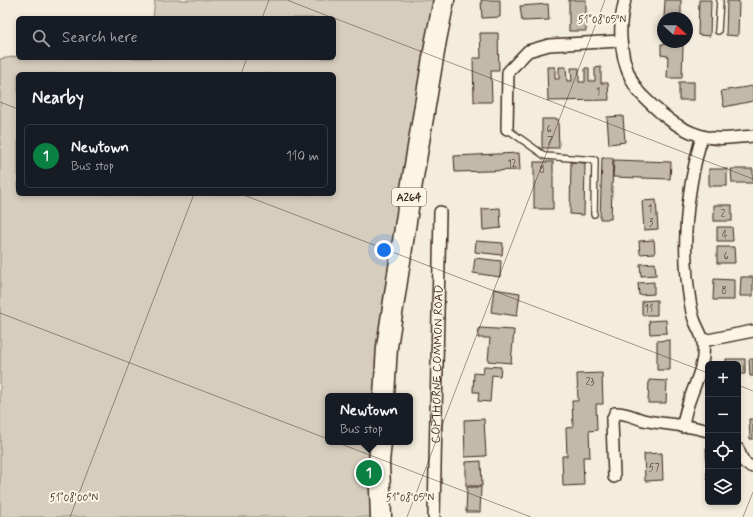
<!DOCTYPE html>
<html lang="en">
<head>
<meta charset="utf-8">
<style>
  body { margin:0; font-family:Mynerve,sans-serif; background:#242831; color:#f1f3f6 }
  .controls { position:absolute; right:12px; bottom:12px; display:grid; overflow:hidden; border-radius:6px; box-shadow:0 2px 6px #0003 }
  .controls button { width:36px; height:36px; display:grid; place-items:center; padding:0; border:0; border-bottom:1px solid #363941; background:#171b24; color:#f1f3f6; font:20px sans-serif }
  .compass { position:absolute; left:657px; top:12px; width:36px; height:36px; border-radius:50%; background:#171b24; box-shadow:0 2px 6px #0003; rotate:111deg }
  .you { position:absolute; left:384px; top:250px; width:14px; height:14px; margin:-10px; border:3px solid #fff; border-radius:50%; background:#1a73e8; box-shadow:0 0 0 6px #1a73e833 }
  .badge { display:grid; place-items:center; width:26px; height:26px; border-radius:50%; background:#0b8043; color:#fff; font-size:13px; font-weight:700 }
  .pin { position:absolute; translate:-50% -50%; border:2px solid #fff; box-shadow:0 1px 4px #0006 }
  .popup { position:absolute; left:325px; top:393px; width:88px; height:52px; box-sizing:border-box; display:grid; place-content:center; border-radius:6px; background:#171b24; filter:drop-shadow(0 1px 3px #0005); font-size:13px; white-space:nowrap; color:#9ea1a6 }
  .popup b { font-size:15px; color:#f1f3f6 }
  .popup::after { content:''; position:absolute; left:50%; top:100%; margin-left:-8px; border:8px solid transparent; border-top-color:#171b24 }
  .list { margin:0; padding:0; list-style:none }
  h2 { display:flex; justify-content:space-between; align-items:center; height:52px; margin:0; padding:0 16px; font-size:17px }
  h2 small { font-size:13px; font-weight:400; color:#9ea1a6 }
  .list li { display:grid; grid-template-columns:26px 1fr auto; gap:12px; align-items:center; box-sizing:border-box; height:64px; margin:0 8px 8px; padding:0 8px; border:1px solid #363941; border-radius:6px }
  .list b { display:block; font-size:15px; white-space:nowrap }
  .list p { margin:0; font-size:13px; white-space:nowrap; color:#9ea1a6 }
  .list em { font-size:13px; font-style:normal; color:#9ea1a6 }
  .icon { flex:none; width:22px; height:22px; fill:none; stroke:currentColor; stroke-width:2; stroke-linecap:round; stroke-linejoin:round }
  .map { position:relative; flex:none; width:753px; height:517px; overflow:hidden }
  .search { position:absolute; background:#171b24; box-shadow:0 2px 6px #0003; left:16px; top:16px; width:320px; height:44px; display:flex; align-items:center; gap:10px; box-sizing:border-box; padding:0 14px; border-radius:6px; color:#9ea1a6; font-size:15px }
  .panel { position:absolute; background:#171b24; box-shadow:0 2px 6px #0003; left:16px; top:72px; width:320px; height:124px; border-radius:6px }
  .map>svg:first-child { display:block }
</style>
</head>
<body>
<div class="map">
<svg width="753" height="517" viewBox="0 0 753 517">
  <rect width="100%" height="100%" fill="#f4eddd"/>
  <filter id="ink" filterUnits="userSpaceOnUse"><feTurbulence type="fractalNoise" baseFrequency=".025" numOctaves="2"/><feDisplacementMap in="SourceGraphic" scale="8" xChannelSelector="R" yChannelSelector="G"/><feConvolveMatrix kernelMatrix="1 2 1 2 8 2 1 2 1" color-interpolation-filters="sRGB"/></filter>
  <g filter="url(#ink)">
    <path fill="#d6cdbd" stroke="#887c6e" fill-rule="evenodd" d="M155,0H442L384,396H328V442H381V517H0V59L18,56V58H334V18H153ZM18,74H334V194H18Z"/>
    <g fill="#c3b9aa" stroke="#3b2a1e">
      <polygon points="481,0 500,0 500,17 482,18"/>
      <rect x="569" y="0" width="17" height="31"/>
      <polygon points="665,0 681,0 681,18 664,18"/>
      <polygon points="699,0 711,0 710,36 698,35"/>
      <polygon points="727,1 739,1 738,36 726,35"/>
      <polygon points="548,4 549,20 522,21 520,6"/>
      <polygon points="480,33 498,33 499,71 491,71 492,102 474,102 473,58 481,58"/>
      <polygon points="661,44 683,45 682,78 667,78 668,56 661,55"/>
      <polygon points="547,67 555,67 555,79 559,79 559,67 566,67 567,81 572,81 571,68 579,68 579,82 585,82 585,68 589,68 589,81 595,81 595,68 601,67 601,83 608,83 609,100 548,101"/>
      <rect x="679" y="82" width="15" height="18"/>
      <polygon points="753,86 753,101 724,107 721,91"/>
      <polygon points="623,116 625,142 609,144 607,117"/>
      <polygon points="542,119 558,119 559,148 542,148"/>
      <polygon points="519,153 520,170 455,172 454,156"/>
      <polygon points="602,158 613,158 611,219 600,219"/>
      <polygon points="614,160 671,162 670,179 613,177"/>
      <rect x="534" y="162" width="19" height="47"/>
      <polygon points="571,162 585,163 584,215 570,214"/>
      <rect x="709" y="169" width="18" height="17"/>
      <polygon points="731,169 753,169 753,183 732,183"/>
      <polygon points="656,200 658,229 644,230 642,201"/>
      <rect x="714" y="205" width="18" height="16"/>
      <polygon points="500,208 501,228 483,230 482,209"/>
      <polygon points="717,227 732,227 733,241 717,241"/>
      <polygon points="654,240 655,253 640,254 639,241"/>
      <polygon points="476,241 503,243 502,255 475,252"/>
      <polygon points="717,247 734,247 735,263 717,263"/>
      <polygon points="475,258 501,261 500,277 473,273"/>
      <polygon points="655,263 656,275 641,276 640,264"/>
      <polygon points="741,277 753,277 753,296 740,296"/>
      <polygon points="714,279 734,280 734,300 713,300"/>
      <polygon points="654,282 654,294 639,295 638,283"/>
      <polygon points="494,289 520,293 517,316 491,312"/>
      <polygon points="657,300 657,315 642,315 642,301"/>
      <polygon points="666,320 667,333 650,334 649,321"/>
      <polygon points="479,328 514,330 511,363 488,361 490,338 478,338"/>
      <polygon points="670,340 670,370 657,370 657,341"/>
      <polygon points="726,359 745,359 745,374 738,374 738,364 726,364"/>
      <polygon points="749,359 753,359 753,376 750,376"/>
      <polygon points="484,366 501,367 500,376 492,375 490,402 478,401 479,392 473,392 474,373 483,374"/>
      <polygon points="602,373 603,404 596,404 597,430 589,431 590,457 583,457 584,485 563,486 562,456 567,456 566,428 573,427 572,401 578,401 577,374"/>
      <polygon points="649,380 667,381 666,403 648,403"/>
      <polygon points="484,419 486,456 465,457 464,420"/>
      <polygon points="749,419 753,419 753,439 750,439"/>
      <polygon points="706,448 708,448 708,479 707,480"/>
      <polygon points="662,453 663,480 645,481 644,454"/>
      <polygon points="481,461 482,486 466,486 466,462"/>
      <polygon points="467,487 481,487 480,512 466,512"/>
    </g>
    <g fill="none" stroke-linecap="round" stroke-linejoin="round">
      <g stroke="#3b2a1e" stroke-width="8">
        <g id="lane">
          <polyline points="718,31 720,0"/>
          <polyline points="507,129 545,156 595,160 594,214"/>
        </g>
      </g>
      <g stroke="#3b2a1e" stroke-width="14">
        <g id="street">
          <path d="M625,0C617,29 620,65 638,91C645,99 654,107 662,114C674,124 687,132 702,136C719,141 736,137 753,136"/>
          <polyline points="507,129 508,72 528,51 549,45 620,41"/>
          <polyline points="703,341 753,331"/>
          <path d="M683,427C685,397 707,372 703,342C702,334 696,326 694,319C692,314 691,307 690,301C681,247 687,189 702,136"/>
          <path d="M738,449C742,458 742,464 753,467"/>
          <path d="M614,477L612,421L615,413C625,412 633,417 643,420C664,425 687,424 708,431"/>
          <path id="s1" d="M434,517L440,212"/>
        </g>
      </g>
      <g stroke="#3b2a1e" stroke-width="23">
        <g id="highway">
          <polyline points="384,396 387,347 410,195 436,40 444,0"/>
          <polyline points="381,442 379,462 381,517"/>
        </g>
      </g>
      <use href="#lane" stroke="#fcf5e5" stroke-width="5.5"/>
      <use href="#street" stroke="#fcf5e5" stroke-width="11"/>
      <use href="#highway" stroke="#fcf5e5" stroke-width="20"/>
    </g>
  </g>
  <path fill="none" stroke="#3b2a1e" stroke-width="1" stroke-opacity="0.45" d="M287,0L333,18M262,18L269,0M334,18L753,179M241,74L247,58M0,102L18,109M241,194L708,373M0,313L531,517M738,385L753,391M70,517L194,194M407,517L605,0M743,517L753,492"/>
  <g text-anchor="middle" stroke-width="4" stroke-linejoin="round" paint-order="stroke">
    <g font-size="10" fill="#5d4e41">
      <text x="598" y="95">1</text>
      <text x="549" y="132">6</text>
      <text x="550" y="144">7</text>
      <text x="512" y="167">12</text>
      <text x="542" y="173">8</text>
      <text x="650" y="212">1</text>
      <text x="723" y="217">2</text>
      <text x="651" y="226">3</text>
      <text x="725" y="238">4</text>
      <text x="726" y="259">6</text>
      <text x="724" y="294">8</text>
      <text x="649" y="312">11</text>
      <text x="590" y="385">23</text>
      <text x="654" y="471">57</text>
    </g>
    <rect fill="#fcf5e5" stroke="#75675a" stroke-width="1" x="392" y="188" width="34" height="18" rx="3"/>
    <g font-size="11" font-weight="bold" fill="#3b2a1e">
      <text x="409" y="201">A264</text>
    </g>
    <g font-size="12" fill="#3b2a1e" stroke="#fcf5e5">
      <text dy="4" stroke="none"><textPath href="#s1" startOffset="153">COPTHORNE COMMON ROAD</textPath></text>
    </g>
  </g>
  <g font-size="10" text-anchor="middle" fill="#3b2a1e" stroke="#fcf5e5" stroke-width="4" stroke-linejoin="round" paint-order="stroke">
    <text x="602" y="23">51°08'05"N</text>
    <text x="74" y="501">51°08'00"N</text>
    <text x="410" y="501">51°08'05"N</text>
  </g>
</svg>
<div class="controls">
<button>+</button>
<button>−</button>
<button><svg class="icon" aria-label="locate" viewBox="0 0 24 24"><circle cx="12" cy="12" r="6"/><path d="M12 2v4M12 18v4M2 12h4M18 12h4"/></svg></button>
<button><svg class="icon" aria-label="layers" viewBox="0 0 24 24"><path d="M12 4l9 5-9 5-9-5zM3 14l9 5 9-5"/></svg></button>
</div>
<svg class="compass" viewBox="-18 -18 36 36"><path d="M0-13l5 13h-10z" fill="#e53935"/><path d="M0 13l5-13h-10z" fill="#9ea1a6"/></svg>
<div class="you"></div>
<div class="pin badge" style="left:369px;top:473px">1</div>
<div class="popup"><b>Newtown</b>Bus stop</div>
<div class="search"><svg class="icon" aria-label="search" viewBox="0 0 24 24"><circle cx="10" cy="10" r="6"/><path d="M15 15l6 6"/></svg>Search here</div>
<section class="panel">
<h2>Nearby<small></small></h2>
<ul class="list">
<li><span class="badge">1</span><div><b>Newtown</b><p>Bus stop</p></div><em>110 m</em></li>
</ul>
</section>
</div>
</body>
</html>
